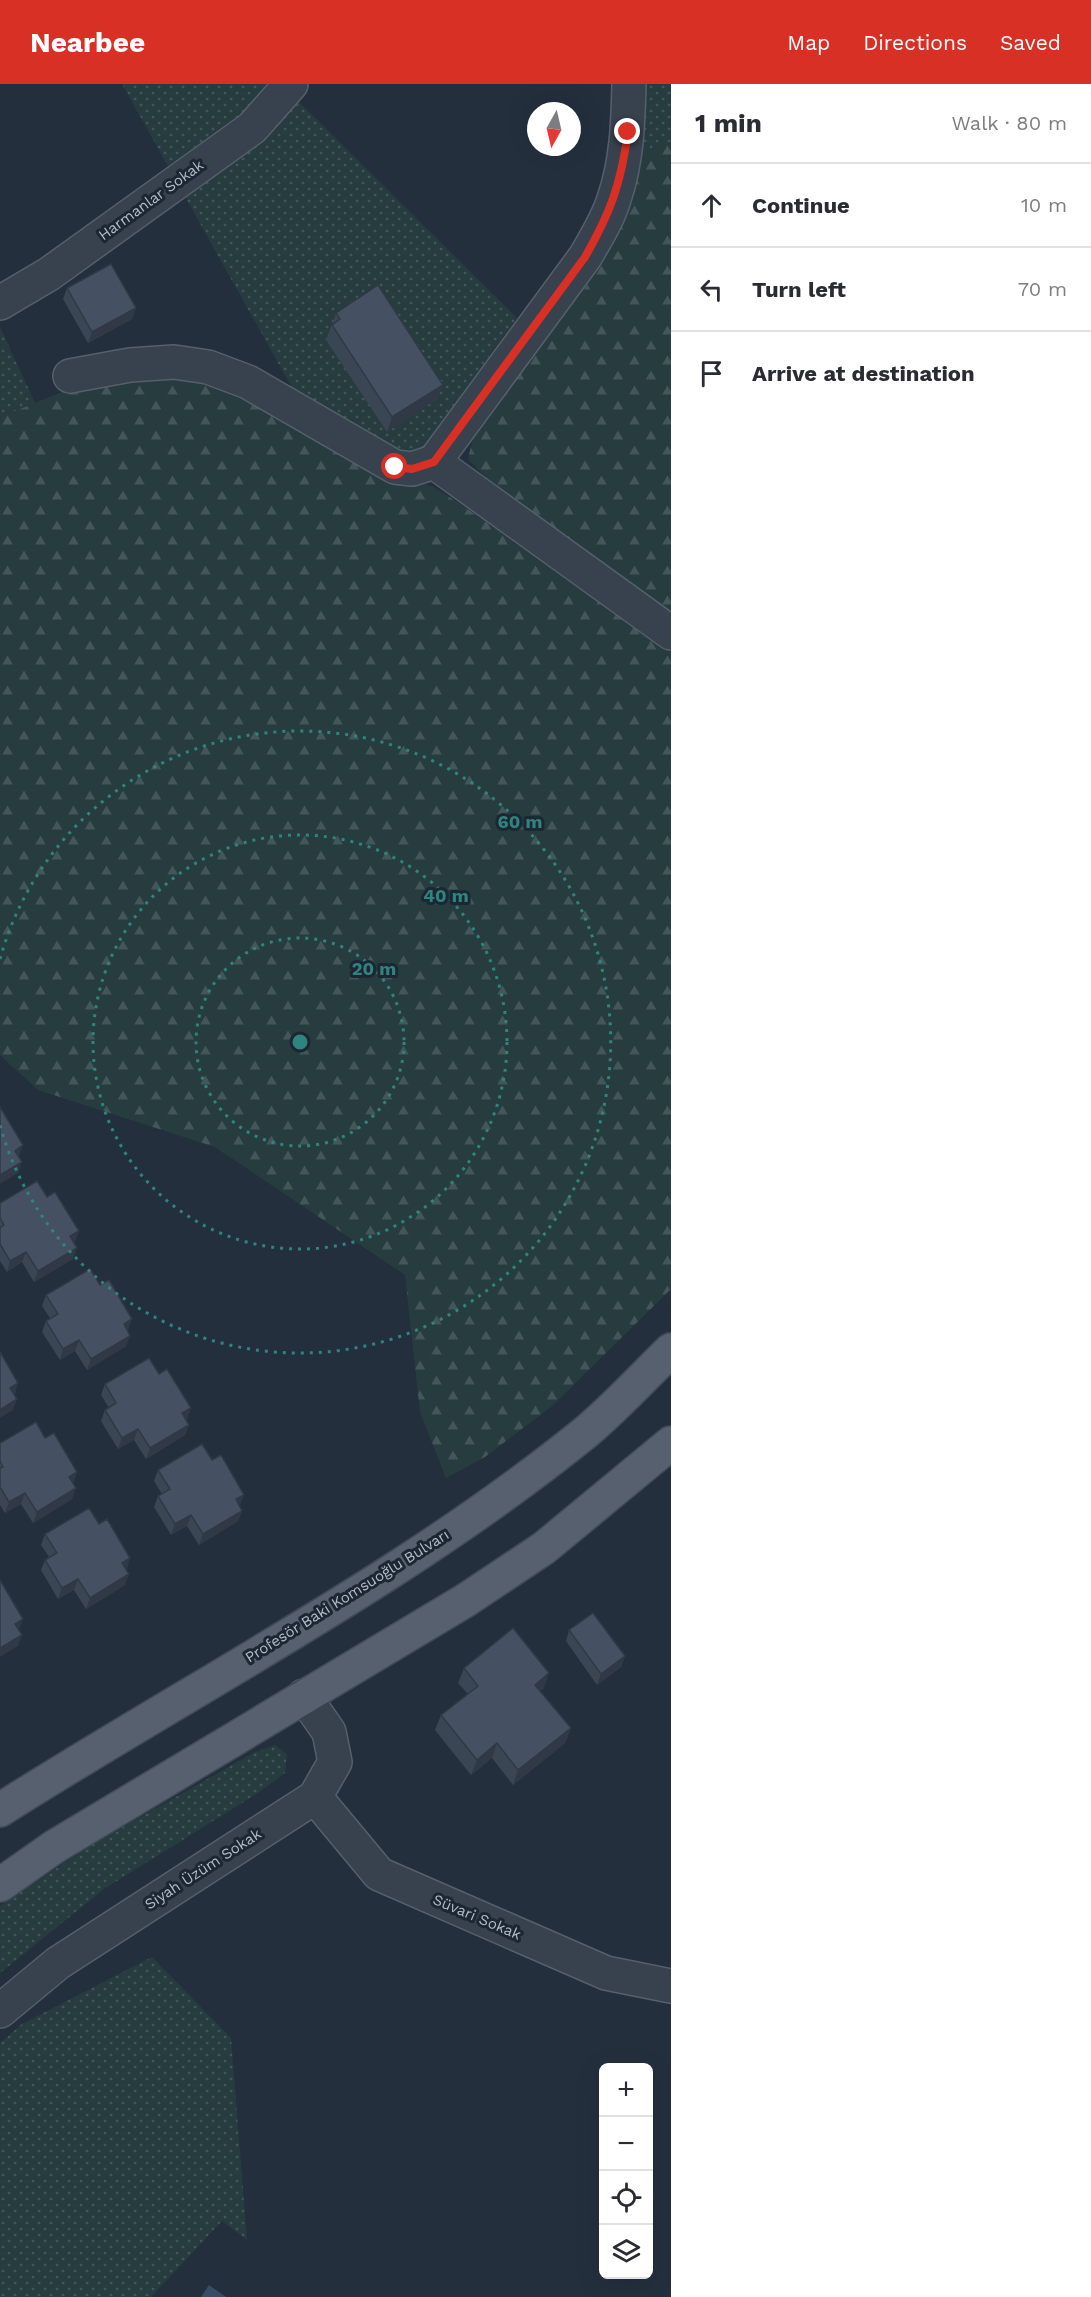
<!DOCTYPE html>
<html lang="en">
<head>
<meta charset="utf-8">
<style>
  body { margin:0; font-family:"Work Sans",sans-serif; background:#f7f7f7; color:#2b2b33 }
  .controls { position:absolute; right:18px; bottom:18px; display:grid; overflow:hidden; border-radius:9px; box-shadow:0 6px 24px #0002 }
  .controls button { width:54px; height:54px; display:grid; place-items:center; padding:0; border:0; border-bottom:2px solid #e1e1e2; background:#fff; color:#2b2b33; font:30px sans-serif }
  .compass { position:absolute; left:527px; top:18px; width:54px; height:54px; border-radius:50%; background:#fff; box-shadow:0 6px 24px #0002; rotate:188deg }
  .stop { position:absolute; width:18px; height:18px; margin:-14px; border:4px solid #d93025; border-radius:50%; background:#fff }
  .stop.end { background:#d93025; border-color:#fff; box-shadow:0 2px 6px #0008 }
  .list { margin:0; padding:0; list-style:none }
  h2 { display:flex; justify-content:space-between; align-items:center; height:78px; margin:0; padding:0 24px; font-size:26px }
  h2 small { font-size:20px; font-weight:400; color:#7c7c81 }
  .list li { display:grid; grid-template-columns:39px 1fr auto; gap:18px; align-items:center; box-sizing:border-box; height:84px; padding:0 24px; border-top:2px solid #e1e1e2 }
  .list b { display:block; font-size:22px; white-space:nowrap }
  .list em { font-size:20px; font-style:normal; color:#7c7c81 }
  .icon { flex:none; width:33px; height:33px; fill:none; stroke:currentColor; stroke-width:2; stroke-linecap:round; stroke-linejoin:round }
  .map { position:relative; flex:none; width:671px; height:2213px; overflow:hidden }
  header { display:flex; align-items:center; gap:36px; box-sizing:border-box; height:84px; padding:0 30px; background:#d93025; color:#fff }
  header strong { font-size:28px }
  nav { display:flex; gap:33px; margin-inline-start:auto; font-size:21px }
  main { display:flex }
  aside { flex:1; background:#fff }
  .map>svg:first-child { display:block }
</style>
</head>
<body>
<header>
<strong>Nearbee</strong>
<nav><a>Map</a><a>Directions</a><a>Saved</a></nav>
</header>
<main>
<div class="map">
<svg width="671" height="2213" viewBox="0 0 671 2213">
  <defs>
    <pattern id="grass-dots" width="8" height="8" patternUnits="userSpaceOnUse" patternTransform="scale(1.5)"><rect width="8" height="8" fill="#263c3f"/><path d="M2 2h.1M6 6h.1" fill="none" stroke="#435659" stroke-width="1.8" stroke-linecap="round"/></pattern>
    <pattern id="forest-firs" width="22" height="20" patternUnits="userSpaceOnUse" patternTransform="scale(1.5)"><rect width="22" height="20" fill="#263c3f"/><path d="M5 1l3.5 6h-7zM16 11l3.5 6h-7z" fill="#435659"/></pattern>
  </defs>
  <rect width="100%" height="100%" fill="#242f3e"/>
  <g fill="url(#grass-dots)">
    <polygon points="122,0 281,0 517,234 419,368 402,372 300,318"/>
    <polygon points="642,0 671,0 671,59 640,70"/>
    <polygon points="0,243 35,319 0,333"/>
    <polygon points="275,1661 287,1670 285,1689 258,1709 104,1805 0,1889 0,1822 93,1760 255,1668"/>
    <polygon points="152,1873 231,1954 247,2156 222,2137 151,2213 0,2213 0,1959 22,1940"/>
  </g>
  <g fill="url(#forest-firs)">
    <polygon points="671,59 671,532 504,412 468,375 474,349 590,197 626,127 640,70"/>
    <polygon points="177,292 219,302 267,324 319,359 386,390 432,402 459,419 671,568 671,1205 552,1322 485,1373 446,1394 420,1328 405,1191 215,1063 38,1006 0,971 0,333 70,305"/>
  </g>
  <polygon fill="#394c67" points="209,2201 226,2213 201,2213"/>
  <g fill="none" stroke-linecap="round" stroke-linejoin="round">
    <g stroke="#565f6c" stroke-width="36">
      <g id="minor">
        <path d="M629,0C628,39 627,77 614,115C608,135 596,154 585,173L434,378L671,549"/>
        <polyline points="0,219 49,190 252,44 291,0"/>
        <polyline points="70,292 130,281 174,278 208,283 248,298 395,383 412,385 434,378"/>
        <polyline points="315,1713 379,1790 606,1889 671,1902"/>
        <polyline points="0,1927 58,1879 315,1713 335,1678 329,1648 304,1612"/>
      </g>
    </g>
    <g stroke="#414a57" stroke-width="36">
      <g id="major">
        <path d="M0,1726C195,1602 406,1494 586,1348C616,1323 643,1293 671,1266"/>
        <polyline points="0,1801 54,1763 466,1516 544,1464 671,1359"/>
      </g>
    </g>
    <use href="#minor" stroke="#38414e" stroke-width="33"/>
    <use href="#major" stroke="#56606e" stroke-width="33"/>
  </g>
  <g fill="#3b4654">
    <polygon points="67,204 136,224 132,235 88,259 63,215"/>
    <polygon points="336,229 443,301 437,315 387,348 326,256"/>
    <polygon points="47,1113 79,1147 74,1158 73,1175 34,1198 22,1178 7,1188 0,1177 0,1119"/>
    <polygon points="46,1211 128,1246 126,1262 87,1286 75,1267 60,1276 42,1248 46,1237 50,1234 42,1222"/>
    <polygon points="105,1300 187,1335 186,1335 189,1341 185,1351 146,1375 134,1356 118,1365 101,1337 105,1326 109,1324 101,1311"/>
    <polygon points="45,1354 77,1388 73,1399 72,1415 33,1439 21,1420 5,1429 0,1421 0,1359"/>
    <polygon points="212,1376 244,1411 239,1422 242,1427 238,1437 199,1461 187,1442 171,1451 154,1423 158,1412 162,1410 154,1397 158,1386"/>
    <polygon points="99,1440 130,1474 126,1485 125,1501 86,1525 74,1506 58,1515 41,1486 45,1476 49,1473 41,1461 45,1450"/>
    <polygon points="569,1546 625,1572 621,1583 597,1601 566,1557"/>
    <polygon points="464,1584 544,1604 540,1607 571,1644 565,1659 513,1701 492,1674 471,1691 435,1646 441,1631 468,1610 458,1599"/>
  </g>
  <g fill="#303945">
    <polygon points="136,224 132,235 88,259 92,248"/>
    <polygon points="443,301 437,315 387,348 392,333"/>
    <polygon points="23,1061 19,1072 11,1077 15,1067"/>
    <polygon points="22,1078 18,1089 0,1100 0,1091"/>
    <polygon points="79,1147 75,1158 67,1163 70,1152"/>
    <polygon points="77,1164 73,1175 34,1198 38,1187"/>
    <polygon points="26,1168 22,1178 7,1188 10,1177"/>
    <polygon points="132,1235 128,1246 120,1251 124,1240"/>
    <polygon points="130,1252 126,1262 87,1286 91,1275"/>
    <polygon points="79,1256 75,1267 60,1276 63,1265"/>
    <polygon points="18,1299 15,1310 6,1315 10,1304"/>
    <polygon points="17,1315 13,1326 0,1334 0,1326"/>
    <polygon points="191,1324 187,1335 178,1340 182,1329"/>
    <polygon points="189,1341 185,1351 146,1375 150,1364"/>
    <polygon points="138,1345 134,1356 118,1365 122,1354"/>
    <polygon points="77,1388 73,1399 65,1404 69,1393"/>
    <polygon points="76,1404 72,1415 33,1439 37,1428"/>
    <polygon points="25,1409 21,1420 5,1429 9,1418"/>
    <polygon points="244,1411 240,1421 232,1426 236,1415"/>
    <polygon points="242,1427 238,1437 199,1461 203,1450"/>
    <polygon points="191,1431 187,1442 171,1451 175,1440"/>
    <polygon points="130,1474 127,1485 118,1490 122,1479"/>
    <polygon points="129,1490 125,1501 86,1525 90,1514"/>
    <polygon points="78,1495 74,1506 58,1515 62,1504"/>
    <polygon points="23,1535 19,1546 11,1550 15,1540"/>
    <polygon points="22,1551 18,1562 0,1573 0,1564"/>
    <polygon points="625,1572 621,1583 597,1601 601,1590"/>
    <polygon points="549,1589 544,1604 530,1616 535,1601"/>
    <polygon points="571,1644 565,1659 513,1701 518,1686"/>
    <polygon points="497,1659 492,1674 471,1691 477,1676"/>
  </g>
  <g fill="#455162" stroke="#303945" stroke-width="1.5">
    <polygon points="111,180 136,224 92,248 67,204"/>
    <polygon points="378,201 443,301 392,333 332,241 340,235 336,229"/>
    <polygon points="0,1023 23,1061 15,1067 22,1078 0,1091"/>
    <polygon points="37,1097 47,1113 55,1108 79,1147 70,1152 77,1164 38,1187 26,1168 10,1177 0,1160 0,1144 4,1141 0,1134 0,1119"/>
    <polygon points="90,1185 100,1201 109,1196 132,1235 124,1240 130,1252 91,1275 79,1256 63,1265 46,1237 58,1230 46,1211"/>
    <polygon points="0,1268 18,1299 10,1304 17,1315 0,1326"/>
    <polygon points="149,1274 159,1290 167,1285 191,1324 182,1329 189,1341 150,1364 138,1345 122,1354 105,1326 116,1319 105,1300"/>
    <polygon points="36,1338 45,1354 54,1349 77,1388 69,1393 76,1404 37,1428 25,1409 9,1418 0,1403 0,1384 3,1383 0,1377 0,1359"/>
    <polygon points="202,1360 212,1376 221,1371 244,1411 236,1415 242,1427 203,1450 191,1431 175,1440 158,1412 170,1405 158,1386"/>
    <polygon points="89,1424 99,1440 107,1435 130,1474 122,1479 129,1490 90,1514 78,1495 62,1504 45,1476 57,1469 45,1450"/>
    <polygon points="0,1496 23,1535 15,1540 22,1551 0,1564"/>
    <polygon points="593,1529 625,1572 601,1590 569,1546"/>
    <polygon points="513,1544 549,1589 535,1601 571,1644 518,1686 497,1659 477,1676 441,1631 478,1602 464,1584"/>
  </g>
  <g fill="none" stroke-linecap="round" stroke-linejoin="round">
    <path stroke="#d93025" stroke-width="8" d="M395,383L412,385L434,378L585,173C611,128 621,99 628,48"/>
  </g>
  <g fill="none" stroke="#308480" stroke-width="3" stroke-dasharray="3 6">
    <circle cx="300" cy="958" r="104"/>
    <circle cx="300" cy="958" r="207"/>
    <path d="M0 875A311 311 0 1 1 0 1041"/>
  </g>
  <g text-anchor="middle" stroke-width="6" stroke-linejoin="round" paint-order="stroke">
    <g font-size="15" fill="#b4bcc9" stroke="#1d2633">
      <text transform="translate(151 116) rotate(-36)" y="5">Harmanlar Sokak</text>
      <text transform="translate(347 1512) rotate(-32)" y="5">Profesör Baki Komsuoğlu Bulvarı</text>
      <text transform="translate(203 1785) rotate(-33)" y="5">Siyah Üzüm Sokak</text>
      <text transform="translate(477 1833) rotate(23)" y="5">Süvari Sokak</text>
    </g>
  </g>
  <circle cx="300" cy="958" r="9" fill="#308480" stroke="#1d2633" stroke-width="3"/>
  <g font-size="18" text-anchor="middle" font-weight="bold" fill="#308480" stroke="#1d2633" stroke-width="6" stroke-linejoin="round" paint-order="stroke">
    <text x="520" y="744">60 m</text>
    <text x="446" y="818">40 m</text>
    <text x="374" y="891">20 m</text>
  </g>
</svg>
<div class="controls">
<button>+</button>
<button>−</button>
<button><svg class="icon" aria-label="locate" viewBox="0 0 24 24"><circle cx="12" cy="12" r="6"/><path d="M12 2v4M12 18v4M2 12h4M18 12h4"/></svg></button>
<button><svg class="icon" aria-label="layers" viewBox="0 0 24 24"><path d="M12 4l9 5-9 5-9-5zM3 14l9 5 9-5"/></svg></button>
</div>
<svg class="compass" viewBox="-18 -18 36 36"><path d="M0-13l5 13h-10z" fill="#e53935"/><path d="M0 13l5-13h-10z" fill="#7c7c81"/></svg>
<div class="stop" style="left:395px;top:383px"></div>
<div class="stop end" style="left:628px;top:48px"></div>
</div>
<aside>
<h2>1 min<small>Walk · 80 m</small></h2>
<ul class="list">
<li><svg class="icon" aria-label="ahead" viewBox="0 0 24 24"><path d="M12 20V5M6 11l6-6 6 6"/></svg><div><b>Continue</b></div><em>10 m</em></li>
<li><svg class="icon" aria-label="left" viewBox="0 0 24 24"><path d="M17 20v-9H6M10 6l-5 5 5 5"/></svg><div><b>Turn left</b></div><em>70 m</em></li>
<li><svg class="icon" aria-label="arrive" viewBox="0 0 24 24"><path d="M6 21V4h12l-3 4 3 4H6"/></svg><div><b>Arrive at destination</b></div></li>
</ul>
</aside>
</main>
</body>
</html>
